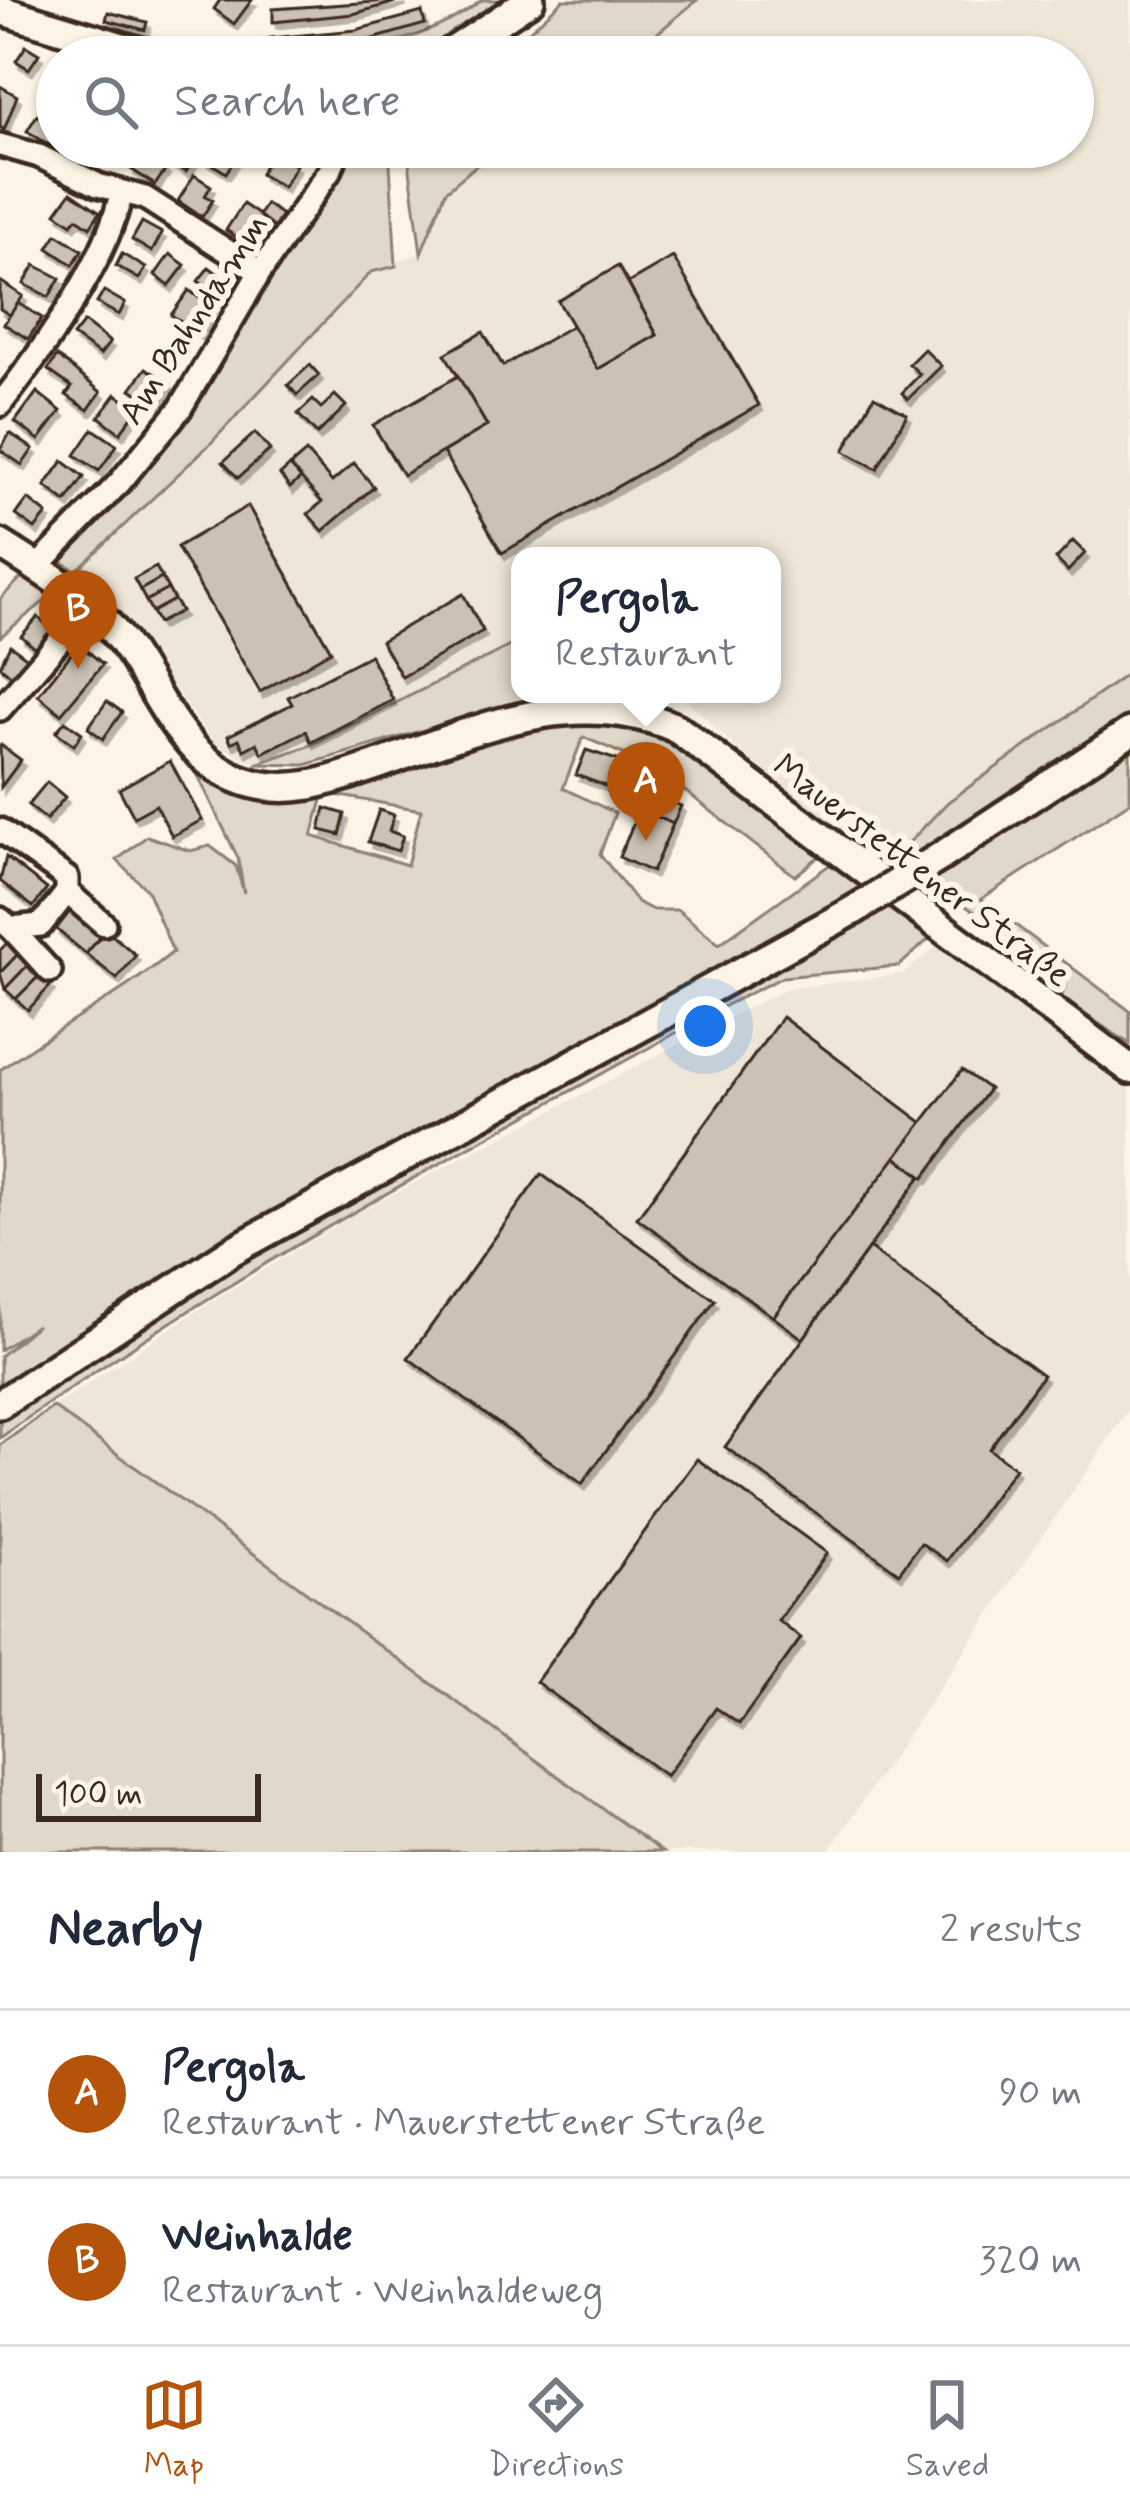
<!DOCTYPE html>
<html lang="en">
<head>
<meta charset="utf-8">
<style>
  body { margin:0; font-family:Mynerve,sans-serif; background:#f6f6f7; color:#1f2937 }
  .scale { position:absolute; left:36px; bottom:30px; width:225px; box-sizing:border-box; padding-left:12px; border:6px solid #3b2a1e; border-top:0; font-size:33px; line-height:42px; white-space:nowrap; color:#3b2a1e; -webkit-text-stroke:9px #fcf5e5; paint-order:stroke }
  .you { position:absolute; left:705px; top:1026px; width:42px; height:42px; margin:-30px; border:9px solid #fff; border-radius:50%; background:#1a73e8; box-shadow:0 0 0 18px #1a73e833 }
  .badge { display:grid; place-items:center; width:78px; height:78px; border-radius:50%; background:#b45309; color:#fff; font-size:39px; font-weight:700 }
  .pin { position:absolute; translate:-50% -99px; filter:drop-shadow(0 3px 6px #0008) }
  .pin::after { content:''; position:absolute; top:63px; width:42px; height:36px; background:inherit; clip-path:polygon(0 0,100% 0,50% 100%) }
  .popup { position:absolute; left:511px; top:547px; width:270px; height:156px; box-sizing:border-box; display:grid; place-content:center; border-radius:24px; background:#fff; filter:drop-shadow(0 3px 9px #0005); font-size:39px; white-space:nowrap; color:#747a83 }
  .popup b { font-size:45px; color:#1f2937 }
  .popup::after { content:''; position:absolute; left:50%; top:100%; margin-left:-24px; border:24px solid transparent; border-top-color:#fff }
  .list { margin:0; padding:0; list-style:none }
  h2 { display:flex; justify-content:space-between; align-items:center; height:156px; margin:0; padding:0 48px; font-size:51px }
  h2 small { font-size:39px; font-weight:400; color:#747a83 }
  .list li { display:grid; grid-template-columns:78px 1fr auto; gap:36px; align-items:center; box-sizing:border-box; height:168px; padding:0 48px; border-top:3px solid #e0e1e3 }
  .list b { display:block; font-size:45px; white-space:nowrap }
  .list p { margin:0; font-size:39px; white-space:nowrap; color:#747a83 }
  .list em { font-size:39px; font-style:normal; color:#747a83 }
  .icon { flex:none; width:66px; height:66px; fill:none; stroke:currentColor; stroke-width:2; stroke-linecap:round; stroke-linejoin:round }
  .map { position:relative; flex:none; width:1130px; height:1852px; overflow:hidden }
  .search { position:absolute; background:#fff; box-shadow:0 3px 9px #0004; left:36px; right:36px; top:36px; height:132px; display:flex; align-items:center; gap:30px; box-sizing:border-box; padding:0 42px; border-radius:66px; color:#747a83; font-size:45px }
  .sheet { height:492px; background:#fff }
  nav { display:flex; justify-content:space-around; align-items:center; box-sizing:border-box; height:168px; border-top:3px solid #e0e1e3; background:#fff; font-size:33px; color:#747a83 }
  nav a { display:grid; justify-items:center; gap:6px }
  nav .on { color:#b45309 }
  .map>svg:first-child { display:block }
</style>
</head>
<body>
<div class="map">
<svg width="1130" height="1852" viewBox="0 0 1130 1852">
  <defs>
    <filter id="shadow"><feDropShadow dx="3.5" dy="6" stdDeviation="0" flood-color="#0004"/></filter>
  </defs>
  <rect width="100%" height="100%" fill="#fcf5e5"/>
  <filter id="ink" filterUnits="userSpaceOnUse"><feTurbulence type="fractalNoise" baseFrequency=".00833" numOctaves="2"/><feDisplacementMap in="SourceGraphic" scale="24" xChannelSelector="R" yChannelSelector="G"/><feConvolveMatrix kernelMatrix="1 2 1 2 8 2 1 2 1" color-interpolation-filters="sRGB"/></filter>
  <g filter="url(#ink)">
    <g fill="#eee6d6" fill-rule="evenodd">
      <path d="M697,0H1130V672L883,867L736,748L681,694H772V587L779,579L772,573V556H520V641L311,745L256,764L214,743L122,616L76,571L211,443L371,272L420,253L446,191L498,147H1073V57H629ZM673,257L759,405L503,553L443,452L403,475L374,425L458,376L446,354L482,332L503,366ZM874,396L907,414L877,469L844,451ZM306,453L332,482L354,464L374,487L323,531L308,514L322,502L301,478L290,487L280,475ZM249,507L331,650L259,691L177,547ZM462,595L483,631L403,677L382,641ZM369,655L392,700L311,741L306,731L262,753L257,744L244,749L239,739L231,743L228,737L292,704L289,696Z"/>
      <polygon points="939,944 1130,1084 1130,1407 828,1852 662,1852 53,1407 198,1310 357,1213 738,1013 786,989 903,974"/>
    </g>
    <g fill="#e0d8c8" stroke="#8e8173" stroke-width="3" fill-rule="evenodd">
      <path d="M482,0H514L441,44L402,57H201L93,25C114,23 147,38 171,43C272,60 395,67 482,0Z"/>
      <polygon points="563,0 697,0 629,57 501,57"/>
      <polygon points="351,147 389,147 396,266 371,272 211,443 76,571 54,556 124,487 264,275 331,189"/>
      <polygon points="407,147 498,147 446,191 421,253"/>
      <polygon points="28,571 56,592 0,637 0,599"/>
      <polygon points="520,641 520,694 546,694 305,765 256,764 311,745"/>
      <polygon points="1130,672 1130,802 981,899 1130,1011 1130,1044 1061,999 1065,987 997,927 894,858 948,802"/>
      <path d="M551,715L650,722L822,854L795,876L654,767L583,737L563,788L615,813L600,854L637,902L653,910H678L719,944L832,863L930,938L899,966L783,977L728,1004C481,1142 229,1271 0,1438V1412L154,1308L862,916L842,900L0,1394V1356L37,1325L0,1350V1070C57,1027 118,997 173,952L147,890L117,860L147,836L190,851L210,846L236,866L244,893L238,858L187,753L259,792ZM324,793L421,810L407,865L312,836Z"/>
      <polygon points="53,1407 662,1852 0,1852 0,1445"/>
    </g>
    <g fill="#ccc2b3" stroke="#3b2a1e" stroke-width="3" filter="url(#shadow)">
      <polygon points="220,0 252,0 234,24 214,9"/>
      <polygon points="403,0 353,14 273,22 273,9"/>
      <polygon points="108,12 147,22 145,30 106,20"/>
      <polygon points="422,12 425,24 359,43 271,49 270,38 356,30"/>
      <polygon points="26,46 39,54 29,69 16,61"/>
      <polygon points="0,86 17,96 4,130 0,127"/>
      <polygon points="37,115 57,127 51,146 27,131"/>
      <polygon points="147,147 165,156 159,164 166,169 155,185 131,169"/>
      <polygon points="178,147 195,159 186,172 169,161"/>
      <polygon points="215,147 239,153 226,173 206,160"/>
      <polygon points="272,152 296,165 283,187 260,174"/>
      <polygon points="194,175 211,186 205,196 213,200 202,217 178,201"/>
      <polygon points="71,192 100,212 90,227 77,218 72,224 56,213"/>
      <polygon points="243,204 268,221 253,248 226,230"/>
      <polygon points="266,204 282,215 274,228 259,215"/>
      <polygon points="142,222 162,233 152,252 132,240"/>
      <polygon points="57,234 82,250 73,265 48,248"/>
      <polygon points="122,254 146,268 139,279 116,266"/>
      <polygon points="170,254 185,265 169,286 155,275"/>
      <polygon points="673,257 759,405 502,553 443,452 487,426 445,354 483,332 503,366 573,325 598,369 657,335 628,283"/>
      <polygon points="35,265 60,278 49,297 24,284"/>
      <polygon points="618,266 657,335 598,369 558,301"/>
      <polygon points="209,267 229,282 219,297 198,281"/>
      <polygon points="0,281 23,296 10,315 0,309"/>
      <polygon points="189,290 215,310 198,334 171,315"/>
      <polygon points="104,291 125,303 119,315 97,303"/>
      <polygon points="18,303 42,318 28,339 4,324"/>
      <polygon points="84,322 110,342 100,355 73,336"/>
      <polygon points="924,349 941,366 908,399 902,393 920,374 909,364"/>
      <polygon points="57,356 101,392 88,410 66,395 72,387 48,370"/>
      <polygon points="310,365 319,375 297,395 288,385"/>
      <polygon points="146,368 170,384 155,405 131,389"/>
      <polygon points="458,376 487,426 403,475 373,425"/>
      <polygon points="37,392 61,411 39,440 15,422"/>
      <polygon points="116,394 137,410 120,433 99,417"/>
      <polygon points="335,395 346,406 317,434 298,414 313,400 321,408"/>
      <polygon points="874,396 907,414 877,469 844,451"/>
      <polygon points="93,429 117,445 99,471 75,455"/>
      <polygon points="10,433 33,449 22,465 0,450"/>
      <polygon points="255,433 270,450 238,478 223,462"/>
      <polygon points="306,452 332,482 354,463 374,487 323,531 308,514 322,502 290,466"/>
      <polygon points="63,461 84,477 66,502 45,486"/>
      <polygon points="290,466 301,478 290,488 280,475"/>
      <polygon points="28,499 47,514 35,529 16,515"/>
      <polygon points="248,506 331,651 260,692 177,547"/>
      <polygon points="1073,541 1085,553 1068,571 1056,559"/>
      <polygon points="156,567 162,578 140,590 134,579"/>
      <polygon points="162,578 168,589 146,601 140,590"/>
      <polygon points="168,589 174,600 152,612 146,601"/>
      <polygon points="463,594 483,631 402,677 381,641"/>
      <polygon points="174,600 181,611 158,623 152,612"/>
      <polygon points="38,617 54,632 37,650 21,636"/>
      <polygon points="79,644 103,664 61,714 38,695"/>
      <polygon points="10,645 29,659 13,677 0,666"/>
      <polygon points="370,655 393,700 311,742 306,731 262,753 257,743 244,750 239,739 231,743 228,736 292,704 288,697"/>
      <polygon points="107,701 122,712 103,739 88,728"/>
      <polygon points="65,721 82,733 74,745 56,732"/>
      <polygon points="1,745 21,760 1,787 0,746"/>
      <polygon points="586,750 629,764 623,780 612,776 608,787 576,775"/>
      <polygon points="170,761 202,820 172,836 156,805 134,817 119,789"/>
      <polygon points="47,782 65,797 46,820 28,805"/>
      <polygon points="661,797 681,806 673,824 653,815"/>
      <polygon points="325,808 345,814 340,835 320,830"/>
      <polygon points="379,810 394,815 389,831 403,836 398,851 368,842"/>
      <polygon points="653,815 673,824 652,872 619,857 634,822 647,828"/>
      <polygon points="6,857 47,889 33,907 0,881"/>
      <polygon points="75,905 106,930 86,954 56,929"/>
      <polygon points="106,930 136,955 117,979 86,954"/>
      <polygon points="7,943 18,954 0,973 0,950"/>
      <polygon points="18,954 29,964 5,989 0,973"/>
      <polygon points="29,964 40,975 16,999 5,989"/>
      <polygon points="40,975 51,985 28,1010 16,999"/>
      <polygon points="782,1017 923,1123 773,1317 637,1218"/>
      <polygon points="962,1070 989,1089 924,1178 896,1157"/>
      <polygon points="896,1157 921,1176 803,1339 773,1317"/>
      <polygon points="541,1174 715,1300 582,1484 408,1358"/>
      <polygon points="869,1248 1043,1375 989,1449 1015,1468 947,1561 921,1543 899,1573 725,1447"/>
      <polygon points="697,1459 827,1553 778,1621 801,1638 739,1724 716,1708 666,1776 536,1682"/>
    </g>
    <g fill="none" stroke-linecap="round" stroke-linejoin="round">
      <g stroke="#3b2a1e" stroke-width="30">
        <g id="minor">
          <polyline points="0,145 39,156 98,185 145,198 260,272"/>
          <path d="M0,405C42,351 108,260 121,193"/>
          <polyline points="37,567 120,482 180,409 260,272 331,169 339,147"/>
          <polyline points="0,709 89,607"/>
          <polyline points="0,830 67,878 67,892 41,925 11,928 0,919"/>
          <polyline points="67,892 104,924"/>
          <polyline points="11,928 50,971"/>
        </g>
      </g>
      <g stroke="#3b2a1e" stroke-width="36">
        <g id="major">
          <polyline points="0,10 155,57"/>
          <polyline points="444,57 530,0"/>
          <path d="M0,544C43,571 90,599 121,640C159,690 179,759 244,781C290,797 334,780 377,765C475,730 574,684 676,728L1130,1069"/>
          <polyline points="940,857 1130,732"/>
          <polyline points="0,1404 232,1251 854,910"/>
        </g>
      </g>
      <use href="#minor" stroke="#fcf5e5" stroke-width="21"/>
      <use href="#major" stroke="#fcf5e5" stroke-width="27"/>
      <g stroke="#3b2a1e" stroke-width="36" stroke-linecap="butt">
        <polyline id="major-bridge" points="854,910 940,857"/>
      </g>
      <use href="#major-bridge" stroke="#fcf5e5" stroke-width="27"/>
    </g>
  </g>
  <g text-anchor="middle" stroke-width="12" stroke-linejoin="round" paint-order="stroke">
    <g font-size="36" fill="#3b2a1e" stroke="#fcf5e5">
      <text transform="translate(192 318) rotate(-57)" y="13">Am Bahndamm</text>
      <text transform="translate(923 869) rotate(37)" y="13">Mauerstettener Straße</text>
    </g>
  </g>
</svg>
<div class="scale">100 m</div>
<div class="you"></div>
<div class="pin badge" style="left:646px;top:841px">A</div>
<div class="popup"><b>Pergola</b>Restaurant</div>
<div class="pin badge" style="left:78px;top:669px">B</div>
<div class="search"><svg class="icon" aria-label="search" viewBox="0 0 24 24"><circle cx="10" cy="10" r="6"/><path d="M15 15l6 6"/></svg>Search here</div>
</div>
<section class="sheet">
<h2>Nearby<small>2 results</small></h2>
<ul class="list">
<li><span class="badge">A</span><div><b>Pergola</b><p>Restaurant · Mauerstettener Straße</p></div><em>90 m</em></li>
<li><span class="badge">B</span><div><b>Weinhalde</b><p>Restaurant · Weinhaldeweg</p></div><em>320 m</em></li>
</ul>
</section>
<nav>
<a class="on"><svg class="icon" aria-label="map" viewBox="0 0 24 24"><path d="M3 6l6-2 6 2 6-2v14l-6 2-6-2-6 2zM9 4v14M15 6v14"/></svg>Map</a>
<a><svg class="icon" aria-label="directions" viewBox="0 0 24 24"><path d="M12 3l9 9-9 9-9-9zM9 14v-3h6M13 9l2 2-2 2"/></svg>Directions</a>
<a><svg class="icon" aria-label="saved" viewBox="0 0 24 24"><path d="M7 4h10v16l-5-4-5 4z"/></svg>Saved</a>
</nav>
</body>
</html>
